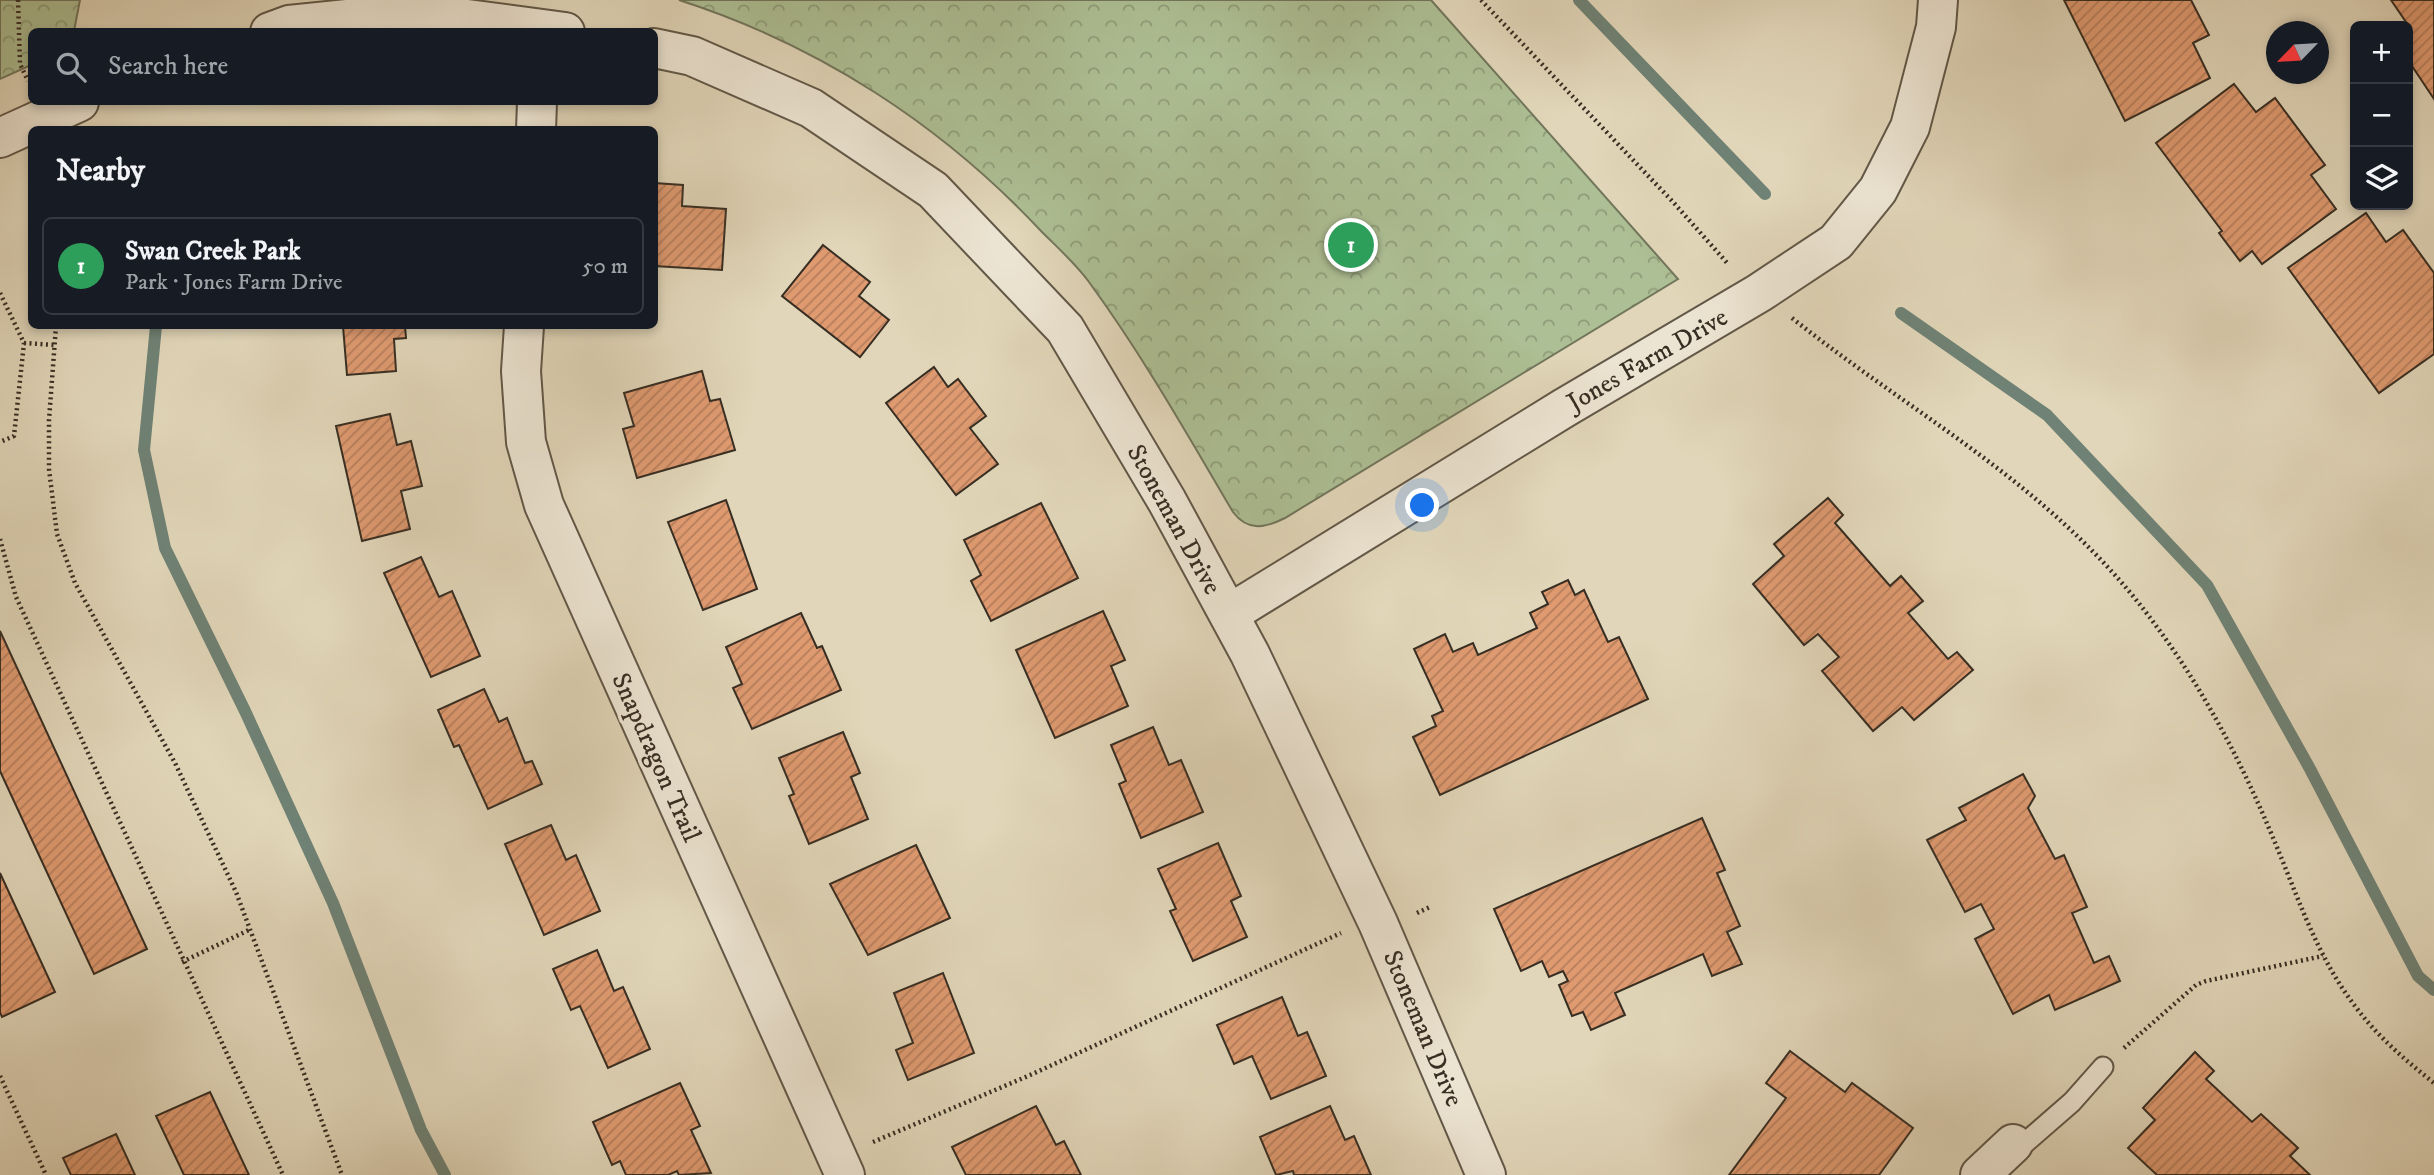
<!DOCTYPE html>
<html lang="en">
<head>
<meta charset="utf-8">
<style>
  body { margin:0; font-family:"IM FELL DW Pica",serif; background:#20242c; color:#f1f3f6 }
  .controls { position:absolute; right:21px; top:21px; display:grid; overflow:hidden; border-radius:10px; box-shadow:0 4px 10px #0003 }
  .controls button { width:63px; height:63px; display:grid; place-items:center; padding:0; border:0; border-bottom:2px solid #363941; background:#171b24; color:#f1f3f6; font:35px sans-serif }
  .compass { position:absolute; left:2266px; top:21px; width:63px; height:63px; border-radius:50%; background:#171b24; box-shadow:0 4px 10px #0003; rotate:245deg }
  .you { position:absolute; left:1423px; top:506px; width:24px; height:24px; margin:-18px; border:5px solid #fff; border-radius:50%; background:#1a73e8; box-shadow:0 0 0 10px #1a73e833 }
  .badge { display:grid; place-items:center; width:46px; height:46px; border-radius:50%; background:#d93025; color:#fff; font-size:23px; font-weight:700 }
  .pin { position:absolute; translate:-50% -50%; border:4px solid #fff; box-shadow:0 2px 7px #0006 }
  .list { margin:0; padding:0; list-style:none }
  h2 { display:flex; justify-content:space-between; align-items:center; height:91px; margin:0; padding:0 28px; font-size:30px }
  h2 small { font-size:23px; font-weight:400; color:#9ea1a6 }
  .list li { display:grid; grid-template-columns:46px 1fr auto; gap:21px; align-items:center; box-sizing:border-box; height:98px; margin:0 14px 14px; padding:0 14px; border:2px solid #363941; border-radius:10px }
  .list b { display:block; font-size:26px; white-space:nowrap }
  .list p { margin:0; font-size:23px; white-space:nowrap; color:#9ea1a6 }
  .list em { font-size:23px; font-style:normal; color:#9ea1a6 }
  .icon { flex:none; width:38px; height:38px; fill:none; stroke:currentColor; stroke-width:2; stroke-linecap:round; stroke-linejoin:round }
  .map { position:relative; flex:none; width:2434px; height:1175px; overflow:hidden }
  .search { position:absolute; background:#171b24; box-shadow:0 4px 10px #0003; left:28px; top:28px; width:630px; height:77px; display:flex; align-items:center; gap:18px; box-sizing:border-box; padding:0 24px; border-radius:10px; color:#9ea1a6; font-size:26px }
  .panel { position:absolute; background:#171b24; box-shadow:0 4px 10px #0003; left:28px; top:126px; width:630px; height:203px; border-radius:10px }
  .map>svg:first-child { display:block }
</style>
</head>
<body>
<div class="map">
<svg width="2434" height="1175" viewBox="0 0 2434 1175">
  <defs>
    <pattern id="park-crowns" width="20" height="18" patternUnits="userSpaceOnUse" patternTransform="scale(1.75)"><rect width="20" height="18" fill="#adbf94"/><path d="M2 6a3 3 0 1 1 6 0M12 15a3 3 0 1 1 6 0" fill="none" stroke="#8e9c78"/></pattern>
    <pattern id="building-hatch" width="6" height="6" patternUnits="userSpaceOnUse" patternTransform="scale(1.75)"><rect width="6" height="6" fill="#df9a70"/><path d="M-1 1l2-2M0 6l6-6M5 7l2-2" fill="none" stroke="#b67e5c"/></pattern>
  </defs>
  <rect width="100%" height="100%" fill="#e1d6b9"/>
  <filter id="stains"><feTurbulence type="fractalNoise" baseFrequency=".00286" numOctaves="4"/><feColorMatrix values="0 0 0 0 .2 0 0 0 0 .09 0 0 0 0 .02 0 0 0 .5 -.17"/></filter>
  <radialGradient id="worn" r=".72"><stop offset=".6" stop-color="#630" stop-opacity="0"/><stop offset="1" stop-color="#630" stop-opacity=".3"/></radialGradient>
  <g fill="url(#park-crowns)" stroke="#72765c" stroke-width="2">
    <polygon points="0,0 80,0 74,31 32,32 31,65 0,79"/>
    <path d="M679,0H1431L1678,279L1285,518C1265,528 1248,532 1233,512C1187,434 1143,356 1089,282C1076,264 1058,248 1042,232C942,125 819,45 679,0Z"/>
  </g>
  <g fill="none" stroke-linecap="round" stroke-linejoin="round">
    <g stroke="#6f8275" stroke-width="12">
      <polyline points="1579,0 1765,194"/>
      <polyline points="1901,313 2047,415 2207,585 2309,767 2418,976 2434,990"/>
      <polyline points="156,326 144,450 165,548 245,711 333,903 421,1130 445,1175"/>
    </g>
  </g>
  <g fill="url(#building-hatch)" stroke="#372e23" stroke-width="2">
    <polygon points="2064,0 2191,0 2209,35 2193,43 2210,78 2125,121"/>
    <polygon points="2391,0 2434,0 2434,99 2408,60 2408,30 2410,28"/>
    <polygon points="2234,84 2256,112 2275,98 2325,165 2311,175 2336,209 2262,264 2252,251 2240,261 2219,233 2222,231 2156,143"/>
    <polygon points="654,183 683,185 682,206 726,209 722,270 654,266"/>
    <polygon points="2366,213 2386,242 2403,230 2434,273 2434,354 2379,393 2288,268"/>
    <polygon points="823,245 870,282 859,296 889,320 860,357 782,296"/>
    <polygon points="343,326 405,326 406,338 394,339 396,371 347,375"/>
    <polygon points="934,367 948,387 958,379 986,416 970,428 998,464 956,495 886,403"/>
    <polygon points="702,371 710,401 720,399 735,450 637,478 623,429 634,426 624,393"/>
    <polygon points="390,414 397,445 411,441 422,486 401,491 410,529 362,541 336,426"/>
    <polygon points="1828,498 1843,515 1835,523 1890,586 1901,576 1923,601 1908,613 1948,659 1957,652 1973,670 1914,720 1902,707 1873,731 1822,671 1839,657 1818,634 1804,645 1753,584 1784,556 1774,544"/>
    <polygon points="726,500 757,589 703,610 668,522"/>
    <polygon points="1041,503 1078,578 991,621 971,581 981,575 964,540"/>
    <polygon points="421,557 439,597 452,591 480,656 431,677 384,573"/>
    <polygon points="1568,580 1575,595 1584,590 1608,642 1619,637 1648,699 1440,795 1413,737 1436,726 1432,716 1443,711 1414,649 1445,634 1453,652 1473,643 1478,655 1537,628 1530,613 1548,604 1542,592"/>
    <polygon points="1103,611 1125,660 1111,666 1128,706 1055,738 1016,650"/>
    <polygon points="801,613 817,648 822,646 841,690 752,729 733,688 742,684 726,647"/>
    <polygon points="0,631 147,949 94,974 0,771"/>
    <polygon points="484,689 499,722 507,718 525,763 532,761 542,784 488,809 459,745 454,747 438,710"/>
    <polygon points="1153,727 1169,765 1181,760 1203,812 1141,838 1119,784 1126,781 1111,745"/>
    <polygon points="843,732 860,773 851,777 868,819 809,844 789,796 794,794 779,758"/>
    <polygon points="2023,774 2035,796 2028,808 2055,859 2064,855 2087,907 2072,913 2094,963 2109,956 2120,981 2055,1010 2049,995 2013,1014 1975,939 1994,929 1981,904 1965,912 1927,840 1966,820 1959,808"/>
    <polygon points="1702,818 1725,870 1717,873 1740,926 1727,932 1742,964 1712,976 1703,954 1615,993 1625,1015 1591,1030 1583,1012 1572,1016 1559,985 1568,981 1563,971 1549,977 1542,961 1521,971 1494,909"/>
    <polygon points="551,825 566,860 576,855 600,911 544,935 505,844"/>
    <polygon points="1218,843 1241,896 1231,901 1247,937 1193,961 1170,911 1176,909 1158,869"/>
    <polygon points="916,845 950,918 868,955 830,884"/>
    <polygon points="0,873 55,992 2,1017 0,1012"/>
    <polygon points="597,950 614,991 623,987 650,1049 608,1068 580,1006 571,1010 553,969"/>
    <polygon points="943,973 974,1053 908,1080 896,1050 913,1043 894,993"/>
    <polygon points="1282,997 1298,1036 1307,1032 1326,1076 1271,1099 1252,1056 1234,1064 1217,1025"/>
    <polygon points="1790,1051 1845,1092 1852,1083 1913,1128 1879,1175 1729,1175 1786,1098 1766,1083"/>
    <polygon points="2195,1052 2214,1071 2206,1079 2252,1122 2261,1114 2298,1148 2290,1156 2310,1175 2157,1175 2128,1148 2155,1120 2143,1108"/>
    <polygon points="680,1083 700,1126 691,1130 711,1173 679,1175 677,1171 668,1175 626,1175 620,1161 612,1165 593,1122"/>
    <polygon points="210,1092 249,1175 184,1175 156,1116"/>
    <polygon points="1036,1106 1056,1145 1064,1141 1081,1175 966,1175 952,1147"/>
    <polygon points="1330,1106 1345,1140 1354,1136 1371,1175 1294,1175 1293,1171 1276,1175 1260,1137"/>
    <polygon points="116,1134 135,1175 71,1175 63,1158"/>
  </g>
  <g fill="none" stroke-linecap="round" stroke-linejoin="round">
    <g stroke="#625848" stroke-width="23">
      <polyline id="lane" points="2018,1149 2072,1102 2103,1067"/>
    </g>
    <g stroke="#625848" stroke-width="42">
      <g id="street">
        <polyline points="270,32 289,25 414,12 565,32"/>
        <polyline points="654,48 692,56 811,108 933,190 1065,329 1167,501 1250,654 1378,923 1486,1175"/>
        <polyline points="536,130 537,102"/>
        <polyline points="0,138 79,102"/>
        <polyline points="524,326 521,371 526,442 544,505 845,1175"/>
        <polyline points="1229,614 1564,408 1759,293 1836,242 1878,190 1910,127 1936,27 1938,0"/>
        <polyline points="1980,1175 2013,1144"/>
      </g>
    </g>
    <g stroke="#372e23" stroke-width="4.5" stroke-dasharray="2 3.5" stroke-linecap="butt">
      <polyline points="18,0 20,64 28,81"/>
      <polyline points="1481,0 1673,202 1729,265"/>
      <polyline points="0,293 24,343 14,436 0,442"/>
      <path d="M1792,318C1920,420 2053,486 2154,623C2205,691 2244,767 2276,845C2299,900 2318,958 2355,1006C2377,1036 2405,1060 2434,1083"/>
      <polyline points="56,326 49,420 49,469 57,534 75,583 175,763 236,892 342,1175"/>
      <polyline points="24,343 54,345"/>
      <polyline points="0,539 16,597 283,1175"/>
      <polyline points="1417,913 1430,907"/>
      <polyline points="182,962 251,929"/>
      <polyline points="2124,1048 2196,985 2206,981 2323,956"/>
      <polyline points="0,1076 46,1175"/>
      <polyline points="873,1142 1028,1076 1341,933"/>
    </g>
    <use href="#lane" stroke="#ece4d2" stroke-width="19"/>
    <use href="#street" stroke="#ece4d2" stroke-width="38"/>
  </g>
  <g text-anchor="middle" stroke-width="7" stroke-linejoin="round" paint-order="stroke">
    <g font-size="26" fill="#372e23" stroke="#ece4d2">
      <text transform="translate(1647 359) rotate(-30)" y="9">Jones Farm Drive</text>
      <text transform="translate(1175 519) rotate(61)" y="9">Stoneman Drive</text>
      <text transform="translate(657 757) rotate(66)" y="9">Snapdragon Trail</text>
      <text transform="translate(1424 1028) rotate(67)" y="9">Stoneman Drive</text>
    </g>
  </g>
  <rect width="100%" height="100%" filter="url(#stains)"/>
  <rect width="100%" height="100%" fill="url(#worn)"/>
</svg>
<div class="controls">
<button>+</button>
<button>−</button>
<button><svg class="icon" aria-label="layers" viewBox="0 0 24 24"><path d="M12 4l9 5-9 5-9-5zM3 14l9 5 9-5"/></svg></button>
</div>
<svg class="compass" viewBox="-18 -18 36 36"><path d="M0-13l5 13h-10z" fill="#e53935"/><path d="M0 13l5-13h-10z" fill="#9ea1a6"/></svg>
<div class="you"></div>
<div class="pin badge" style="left:1351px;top:245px;background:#2e9e5b">1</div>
<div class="search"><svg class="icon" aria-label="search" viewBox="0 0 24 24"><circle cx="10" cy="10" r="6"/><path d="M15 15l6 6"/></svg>Search here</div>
<section class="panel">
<h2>Nearby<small></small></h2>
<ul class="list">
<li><span class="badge" style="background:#2e9e5b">1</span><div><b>Swan Creek Park</b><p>Park · Jones Farm Drive</p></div><em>50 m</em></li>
</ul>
</section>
</div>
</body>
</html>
